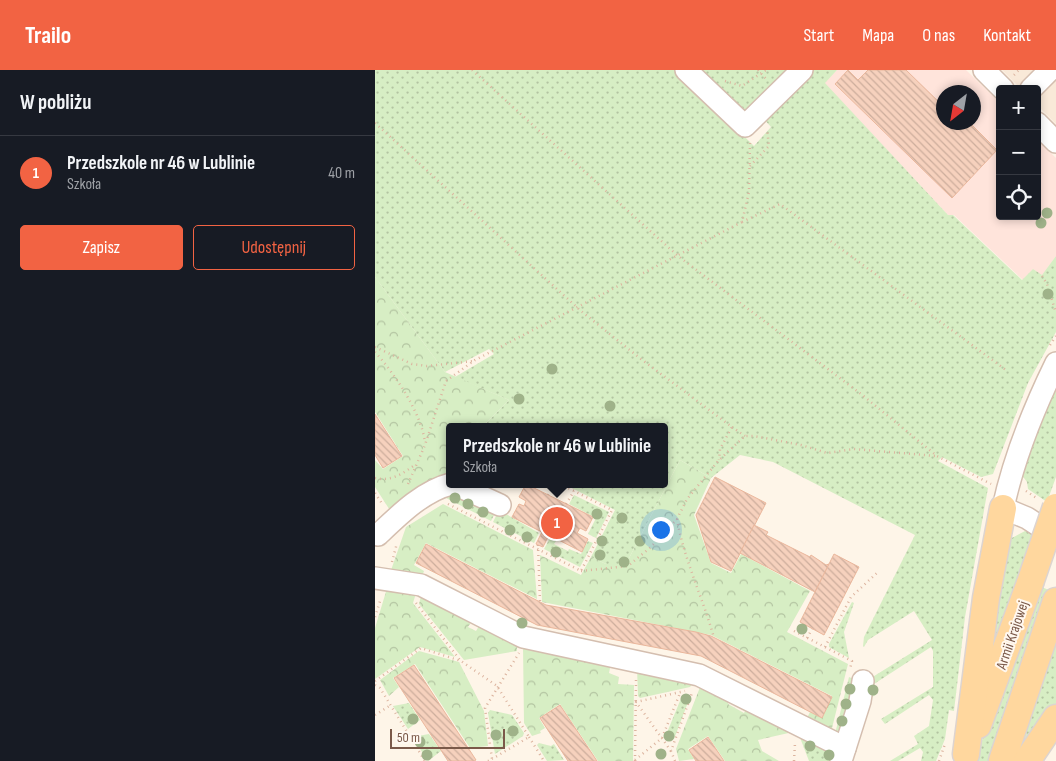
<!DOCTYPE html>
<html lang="pl">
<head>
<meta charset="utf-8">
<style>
  body { margin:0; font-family:"Sofia Sans Condensed",sans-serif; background:#20242c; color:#f1f3f6 }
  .controls { position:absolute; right:15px; top:15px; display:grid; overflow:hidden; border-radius:5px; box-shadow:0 2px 8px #0003 }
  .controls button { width:45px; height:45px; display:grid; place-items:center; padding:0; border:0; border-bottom:1px solid #363941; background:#171b24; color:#f1f3f6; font:25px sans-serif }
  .compass { position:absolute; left:561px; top:15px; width:45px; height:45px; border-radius:50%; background:#171b24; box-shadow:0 2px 8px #0003; rotate:211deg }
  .scale { position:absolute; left:15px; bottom:12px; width:115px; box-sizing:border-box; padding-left:5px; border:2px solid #7b5949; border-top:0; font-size:14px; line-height:18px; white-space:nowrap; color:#7b5949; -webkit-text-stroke:4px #fff8f0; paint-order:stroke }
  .you { position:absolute; left:285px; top:459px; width:18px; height:18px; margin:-12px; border:4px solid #fff; border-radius:50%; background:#1a73e8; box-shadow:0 0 0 8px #1a73e833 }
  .badge { display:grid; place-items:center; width:32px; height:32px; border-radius:50%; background:#f26343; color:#fff; font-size:16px; font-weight:700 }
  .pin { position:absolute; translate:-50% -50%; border:2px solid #fff; box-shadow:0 1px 5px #0006 }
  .popup { position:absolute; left:71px; top:353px; width:222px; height:65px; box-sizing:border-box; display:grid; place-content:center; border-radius:5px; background:#171b24; filter:drop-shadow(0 1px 4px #0005); font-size:16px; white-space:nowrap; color:#9ea1a6 }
  .popup b { font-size:19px; color:#f1f3f6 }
  .popup::after { content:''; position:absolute; left:50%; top:100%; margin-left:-10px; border:10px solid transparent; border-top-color:#171b24 }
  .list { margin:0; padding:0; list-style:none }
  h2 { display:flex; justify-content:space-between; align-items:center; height:65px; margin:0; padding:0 20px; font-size:21px }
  h2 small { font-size:16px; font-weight:400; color:#9ea1a6 }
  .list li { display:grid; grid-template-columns:32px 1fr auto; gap:15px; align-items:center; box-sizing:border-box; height:75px; padding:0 20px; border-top:1px solid #363941 }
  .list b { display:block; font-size:19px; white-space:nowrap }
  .list p { margin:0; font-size:16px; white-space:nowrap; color:#9ea1a6 }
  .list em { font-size:16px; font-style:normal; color:#9ea1a6 }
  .actions { display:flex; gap:10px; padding:15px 20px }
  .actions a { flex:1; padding:11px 0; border:1px solid #f26343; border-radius:5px; text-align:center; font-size:18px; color:#f26343 }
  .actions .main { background:#f26343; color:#fff }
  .icon { flex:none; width:28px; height:28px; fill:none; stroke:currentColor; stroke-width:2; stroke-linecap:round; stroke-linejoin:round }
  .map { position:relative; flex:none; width:681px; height:691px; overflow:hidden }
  header { display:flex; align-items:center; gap:30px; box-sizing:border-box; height:70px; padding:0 25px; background:#f26343; color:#fff }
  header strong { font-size:24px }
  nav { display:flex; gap:28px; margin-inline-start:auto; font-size:18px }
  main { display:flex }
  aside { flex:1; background:#171b24 }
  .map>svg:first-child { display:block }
</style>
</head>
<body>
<header>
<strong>Trailo</strong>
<nav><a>Start</a><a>Mapa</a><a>O nas</a><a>Kontakt</a></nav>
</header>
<main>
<aside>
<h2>W pobliżu<small></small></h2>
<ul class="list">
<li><span class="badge">1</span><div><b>Przedszkole nr 46 w Lublinie</b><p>Szkoła</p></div><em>40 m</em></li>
</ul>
<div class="actions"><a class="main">Zapisz</a><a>Udostępnij</a></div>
</aside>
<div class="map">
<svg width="681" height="691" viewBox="0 0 681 691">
  <defs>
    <pattern id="grass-dots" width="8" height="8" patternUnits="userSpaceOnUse" patternTransform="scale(1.25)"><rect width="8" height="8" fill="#d7eec4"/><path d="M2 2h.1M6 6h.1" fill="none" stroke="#b3c4a1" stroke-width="1.8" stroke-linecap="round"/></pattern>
    <pattern id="forest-crowns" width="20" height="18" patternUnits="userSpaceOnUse" patternTransform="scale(1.25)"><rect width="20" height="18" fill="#d7eec4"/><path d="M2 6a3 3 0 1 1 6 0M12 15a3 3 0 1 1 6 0" fill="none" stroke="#b3c4a1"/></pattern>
    <pattern id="building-back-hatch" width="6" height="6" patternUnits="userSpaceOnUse" patternTransform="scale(1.25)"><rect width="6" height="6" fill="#f6d1bd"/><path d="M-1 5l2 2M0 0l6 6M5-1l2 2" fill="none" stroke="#ccad9c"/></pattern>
  </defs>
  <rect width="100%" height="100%" fill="#fef5e8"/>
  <polygon fill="#f9e9d8" points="627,0 681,0 681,54 662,35 662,19 646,19"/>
  <path fill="#ffe4db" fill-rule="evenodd" d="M462,0H591L625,33V146H662V70L681,88V186L667,206L648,210L579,145H573L449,13ZM568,22H598V52H568Z"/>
  <g fill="url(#grass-dots)">
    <polygon points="0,0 302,0 379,76 396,57 387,47 437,0 462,0 450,13 573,145 578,145 647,210 658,199 667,205 681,186 681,262 653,313 618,404 606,407 567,387 563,391 613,418 590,547 579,641 574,640 570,669 561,691 546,691 548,682 545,678 523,691 515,691 543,674 539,666 554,656 558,630 554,625 510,654 506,649 558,617 558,581 556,577 499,614 503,623 493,630 496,608 557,570 539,541 493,570 489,577 488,576 489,567 540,465 398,392 365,385 336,408 305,390 251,494 231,494 216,487 240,440 189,414 290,414 290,357 107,357 134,330 80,307 119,284 114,279 70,302 0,207"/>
    <polygon points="317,0 419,0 377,42 365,42"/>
    <polygon points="681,310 681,407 672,432 653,419 652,412 646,404"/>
    <polygon points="77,422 121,441 116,451 69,427 30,452 68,424"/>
    <polygon points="199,425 234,442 221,468 213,464 221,448 194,434"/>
    <polygon points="124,440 164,463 159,473 118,452"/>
    <polygon points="650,461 661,463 609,618 631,471"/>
    <polygon points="175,468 181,471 179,474 193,481 194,479 206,484 213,471 218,473 205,497 169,479"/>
    <polygon points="664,516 674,520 618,691 598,691 615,652"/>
    <polygon points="477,532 479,533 469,562 474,588 454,577 454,574"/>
    <polygon points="681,567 681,635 643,691 637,691"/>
    <polygon points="474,607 481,610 463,670 459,668"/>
    <polygon points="312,624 315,627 299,669 294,670 291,665 307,626"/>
    <polygon points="34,633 45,650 33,659 18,636"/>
    <polygon points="115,640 137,645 149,663 148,666 120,684 113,643"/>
    <polygon points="54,664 66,681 53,691 37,667"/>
    <polygon points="424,665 460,680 456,691 434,691"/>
    <polygon points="164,673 176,676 179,674 189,690 172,691 162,675"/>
  </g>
  <g fill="url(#forest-crowns)">
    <polygon points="0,207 70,302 134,330 107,357 74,357 74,410 18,445 0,417 0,390 8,399 28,386 0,342"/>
    <polygon points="305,390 336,408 319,445 336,493 356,503 366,484 435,521 412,562 473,594 455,666 430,652 435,642 447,648 457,626 336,565 167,532 165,485 206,505 216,487 231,494 251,494"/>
    <polygon points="68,434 158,480 162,529 51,473 39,495 49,501 46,509 14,506 31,457"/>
    <polygon points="13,515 42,520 38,533 80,587 45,577 0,609 0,558"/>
    <polygon points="47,522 99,548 93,557 101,561 107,551 142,568 142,581 89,590 44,534"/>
    <polygon points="148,576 236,593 234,603 244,607 243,614 259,615 258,691 223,691 185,634 164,648 170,658 165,661 166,663 157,666 149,653"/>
    <polygon points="44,581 84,592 109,641 113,676 95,678 40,594 18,608 24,617 14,626 5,610"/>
    <polygon points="262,598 318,613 315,617 265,628 263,626"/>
    <polygon points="327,612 356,628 353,634 369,643 374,634 418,662 383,670 387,681 404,691 350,691 333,666 313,679 319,689 304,691 301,679"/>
  </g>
  <g fill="url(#building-back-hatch)" stroke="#eab79c">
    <polygon points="473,0 483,10 493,0 531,0 568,36 568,52 585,52 588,56 594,52 622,80 577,128 460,14"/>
    <polygon points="0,344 27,386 8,398 0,385"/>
    <polygon points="340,407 391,433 356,501 336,492 321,445"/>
    <polygon points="151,414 218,447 211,461 205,458 202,463 213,469 207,482 174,465 168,477 163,475 161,474 167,462 137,447 144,434 149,436 151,431 144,427"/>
    <polygon points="379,455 393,462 391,465 435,487 436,485 451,495 454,494 440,522 365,483"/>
    <polygon points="51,474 171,535 321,562 336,566 457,627 447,648 326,586 162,555 41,493"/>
    <polygon points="459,484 484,497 449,565 425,552"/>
    <polygon points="39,595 101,690 99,691 73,691 19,608"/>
    <polygon points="185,635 222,691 193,691 165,648"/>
    <polygon points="333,667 349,691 321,691 314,680"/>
  </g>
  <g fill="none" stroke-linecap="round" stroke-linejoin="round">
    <g stroke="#d4beaf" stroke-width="24">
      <g id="minor">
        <polyline points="311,0 370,56 427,0"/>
        <polyline points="609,0 628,19"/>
        <polyline points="656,19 675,0"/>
        <polyline points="662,53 681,72"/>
        <path d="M681,293C658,340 639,387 628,438L652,448L681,467"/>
        <polyline points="79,414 125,435"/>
        <path d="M3,465C24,445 48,421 76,414"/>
        <polyline points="0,508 46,515 148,567 324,605 470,678"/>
        <polyline points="466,691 485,631 488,611"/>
      </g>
    </g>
    <g stroke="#ddd4d0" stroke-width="29">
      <g id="major">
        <polyline points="603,655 655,513"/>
        <polyline points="591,684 611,528 628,438"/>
        <polyline points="627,691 681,531"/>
        <polyline points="652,691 681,648"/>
      </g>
    </g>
    <g stroke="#dcb49f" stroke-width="2.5" stroke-dasharray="1 4" stroke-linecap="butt">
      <polyline points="97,0 303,186 486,324 562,386 616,414"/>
      <polyline points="383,0 392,10"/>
      <polyline points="639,5 644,0"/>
      <polyline points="350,11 367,16 391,0"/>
      <polyline points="0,53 206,241 266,289 357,357 345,379 344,390"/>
      <polyline points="375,96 394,76 392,59"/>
      <polyline points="367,152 405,134 631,300"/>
      <polyline points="667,206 672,214 681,243"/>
      <polyline points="675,275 681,266"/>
      <polyline points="0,277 37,294 52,296 99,291"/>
      <path d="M0,282C20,304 47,344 50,373"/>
      <polyline points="357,357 370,366"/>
      <path d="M0,408C16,412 29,403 41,394"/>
      <polyline points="33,414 50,375 71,311 100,290 367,152 374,122 375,72"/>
      <polyline points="651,421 663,429"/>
      <polyline points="0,423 8,435"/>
      <polyline points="173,425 179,414"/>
      <polyline points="73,434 206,501 237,440 185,414"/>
      <polyline points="191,434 199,421"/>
      <path d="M302,449C309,490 328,528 339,568"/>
      <polyline points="163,475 165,532"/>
      <polyline points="17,492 22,473"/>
      <polyline points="206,501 253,496 276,477 302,449 312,429 344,390 370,366 379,366 426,375 452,383 479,379 561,386"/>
      <polyline points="41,533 85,590"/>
      <polyline points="0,547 6,528"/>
      <polyline points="419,561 477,591 475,599"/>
      <polyline points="432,568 437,559"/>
      <polyline points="450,577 476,527 503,502"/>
      <polyline points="0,611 46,578 86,591 122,616 154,667 117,689"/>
      <polyline points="0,615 5,618 50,691"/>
      <polyline points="0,645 16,635"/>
      <polyline points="154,667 169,691"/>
      <polyline points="296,681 261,632 310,621"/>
      <polyline points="260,690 287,668 305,623"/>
      <polyline points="113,691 117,689 110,638 144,583"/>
      <polyline points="260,691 261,610"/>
      <polyline points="300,691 296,681 317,623"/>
      <polyline points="419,691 420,673"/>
      <polyline points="564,691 570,674"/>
    </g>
    <use href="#minor" stroke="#fff" stroke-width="21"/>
    <use href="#major" stroke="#ffd79e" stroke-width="26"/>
    <g stroke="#ddd4d0" stroke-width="29" stroke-linecap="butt">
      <polyline id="major-bridge" points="655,513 681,437"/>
    </g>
    <use href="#major-bridge" stroke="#ffd79e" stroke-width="26"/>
  </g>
  <g fill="#9fb289">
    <circle cx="672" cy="143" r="5.5"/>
    <circle cx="666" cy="153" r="5.5"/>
    <circle cx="673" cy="224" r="5.5"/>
    <circle cx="177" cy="299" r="5.5"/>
    <circle cx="144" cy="329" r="5.5"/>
    <circle cx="235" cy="336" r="5.5"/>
    <circle cx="80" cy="428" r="5.5"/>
    <circle cx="93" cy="434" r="5.5"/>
    <circle cx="108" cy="442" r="5.5"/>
    <circle cx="222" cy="444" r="5.5"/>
    <circle cx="247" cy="448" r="5.5"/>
    <circle cx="135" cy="460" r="5.5"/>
    <circle cx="152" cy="467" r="5.5"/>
    <circle cx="227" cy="471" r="5.5"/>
    <circle cx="265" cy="471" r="5.5"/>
    <circle cx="181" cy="482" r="5.5"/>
    <circle cx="225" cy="485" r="5.5"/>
    <circle cx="249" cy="492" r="5.5"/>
    <circle cx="147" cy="553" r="5.5"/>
    <circle cx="427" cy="559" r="5.5"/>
    <circle cx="475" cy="619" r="5.5"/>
    <circle cx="498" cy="620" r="5.5"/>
    <circle cx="311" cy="629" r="5.5"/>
    <circle cx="471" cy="634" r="5.5"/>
    <circle cx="38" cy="649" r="5.5"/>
    <circle cx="467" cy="651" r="5.5"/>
    <circle cx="138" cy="661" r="5.5"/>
    <circle cx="121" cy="665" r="5.5"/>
    <circle cx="294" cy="666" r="5.5"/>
    <circle cx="45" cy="672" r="5.5"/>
    <circle cx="435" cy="676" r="5.5"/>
    <circle cx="286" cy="684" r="5.5"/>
    <circle cx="52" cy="685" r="5.5"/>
    <circle cx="454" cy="685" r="5.5"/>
  </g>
  <g text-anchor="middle" stroke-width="4" stroke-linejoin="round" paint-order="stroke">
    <g font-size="15" fill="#7b5949" stroke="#fff8f0">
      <text transform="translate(637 565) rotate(-71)" y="5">Armii Krajowej</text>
    </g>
  </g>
</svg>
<div class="controls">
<button>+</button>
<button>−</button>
<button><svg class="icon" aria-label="locate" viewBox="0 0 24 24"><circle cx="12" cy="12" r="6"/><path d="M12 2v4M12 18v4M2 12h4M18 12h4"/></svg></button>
</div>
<svg class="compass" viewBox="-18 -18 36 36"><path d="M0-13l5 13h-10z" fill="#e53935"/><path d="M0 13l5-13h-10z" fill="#9ea1a6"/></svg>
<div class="scale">50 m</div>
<div class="you"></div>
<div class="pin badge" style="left:182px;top:453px">1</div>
<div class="popup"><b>Przedszkole nr 46 w Lublinie</b>Szkoła</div>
</div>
</main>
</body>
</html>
